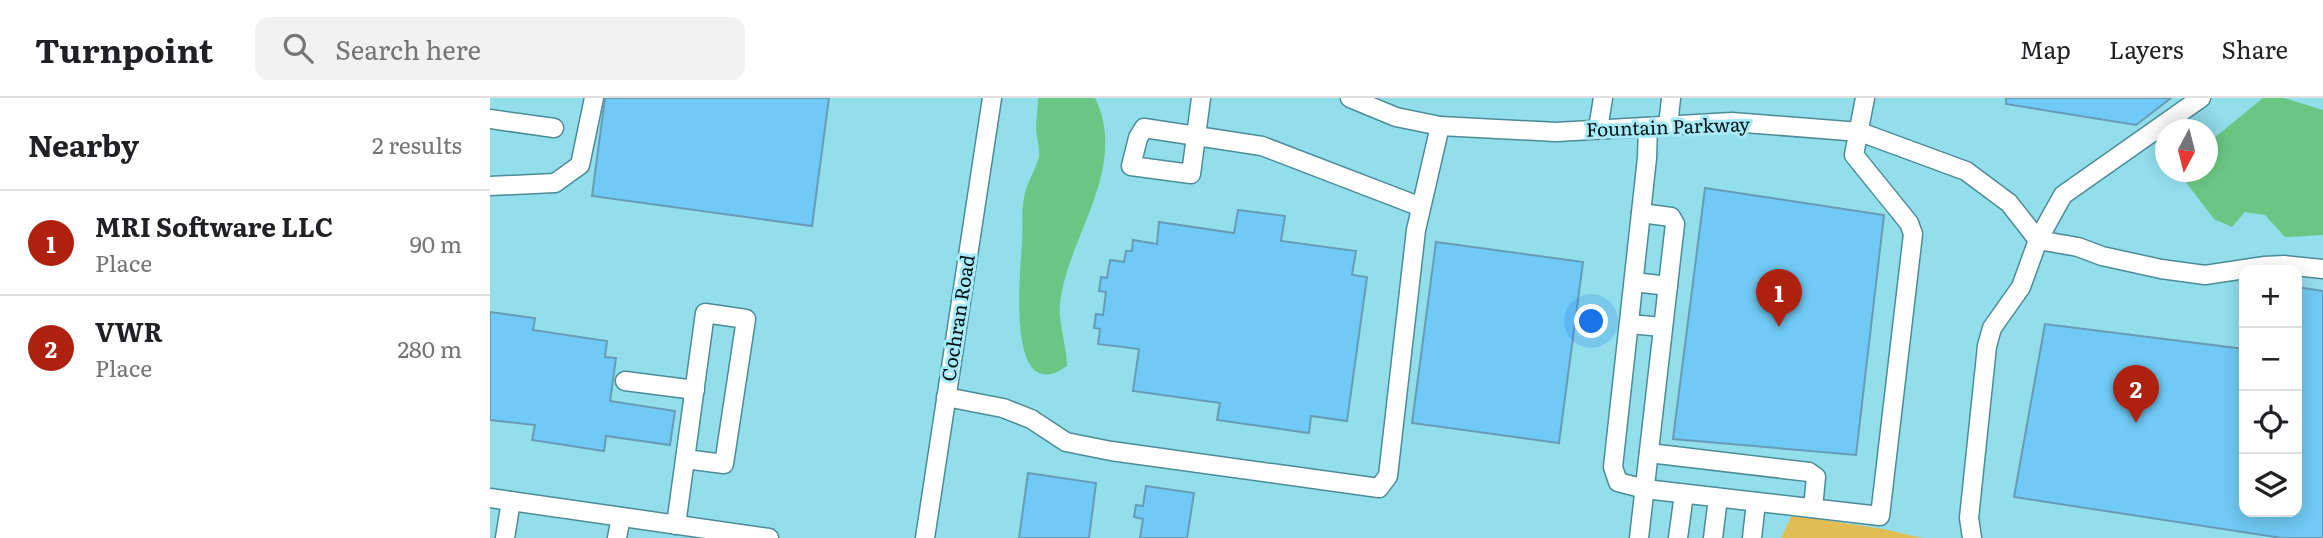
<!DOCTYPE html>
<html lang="en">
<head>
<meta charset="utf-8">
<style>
  body { margin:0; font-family:Literata,serif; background:#f2f2f2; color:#202124 }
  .controls { position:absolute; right:21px; bottom:21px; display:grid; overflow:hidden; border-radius:14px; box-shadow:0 4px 18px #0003 }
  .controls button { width:63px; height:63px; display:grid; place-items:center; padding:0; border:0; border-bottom:2px solid #e0e0e0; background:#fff; color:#202124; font:35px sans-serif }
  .compass { position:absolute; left:1665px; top:21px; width:63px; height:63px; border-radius:50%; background:#fff; box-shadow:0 4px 18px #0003; rotate:187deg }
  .you { position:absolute; left:1102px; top:224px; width:24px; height:24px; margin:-18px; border:5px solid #fff; border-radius:50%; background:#1a73e8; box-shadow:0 0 0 10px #1a73e833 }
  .badge { display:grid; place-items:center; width:46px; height:46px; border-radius:50%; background:#af210f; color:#fff; font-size:23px; font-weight:700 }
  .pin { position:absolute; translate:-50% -58px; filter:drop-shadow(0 2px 4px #0008) }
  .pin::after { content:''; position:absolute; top:37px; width:24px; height:21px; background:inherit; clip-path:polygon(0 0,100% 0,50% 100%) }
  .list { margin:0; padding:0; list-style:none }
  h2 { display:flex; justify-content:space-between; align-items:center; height:91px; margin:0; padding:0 28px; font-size:30px }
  h2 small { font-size:23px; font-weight:400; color:#757577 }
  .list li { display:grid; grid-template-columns:46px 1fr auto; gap:21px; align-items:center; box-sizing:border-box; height:105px; padding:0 28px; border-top:2px solid #e0e0e0 }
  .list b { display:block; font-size:26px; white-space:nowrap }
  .list p { margin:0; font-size:23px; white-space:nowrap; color:#757577 }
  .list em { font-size:23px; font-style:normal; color:#757577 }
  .icon { flex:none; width:38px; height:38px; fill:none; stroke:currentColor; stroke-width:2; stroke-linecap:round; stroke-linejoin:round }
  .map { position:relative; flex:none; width:1833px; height:440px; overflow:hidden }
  header { display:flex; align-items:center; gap:42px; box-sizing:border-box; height:98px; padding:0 35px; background:#fff; border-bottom:2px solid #e0e0e0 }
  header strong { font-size:33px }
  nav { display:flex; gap:38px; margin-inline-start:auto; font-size:24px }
  .search { width:490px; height:63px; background:#f2f2f2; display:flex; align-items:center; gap:18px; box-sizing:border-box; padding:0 24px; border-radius:14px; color:#757577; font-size:26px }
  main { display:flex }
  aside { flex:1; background:#fff }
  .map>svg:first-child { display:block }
</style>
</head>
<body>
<header>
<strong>Turnpoint</strong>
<div class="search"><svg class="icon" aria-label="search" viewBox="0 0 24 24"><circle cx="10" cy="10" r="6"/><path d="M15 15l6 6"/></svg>Search here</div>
<nav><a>Map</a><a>Layers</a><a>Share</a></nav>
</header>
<main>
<aside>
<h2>Nearby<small>2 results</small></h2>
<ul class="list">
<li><span class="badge">1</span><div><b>MRI Software LLC</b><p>Place</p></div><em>90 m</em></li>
<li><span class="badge">2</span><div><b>VWR</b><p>Place</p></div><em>280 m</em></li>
</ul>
</aside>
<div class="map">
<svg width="1833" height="440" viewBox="0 0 1833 440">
  <rect width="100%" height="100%" fill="#a8eaf7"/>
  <path fill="#92deeb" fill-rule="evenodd" d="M0,0H1833V440H0ZM1675,32H1717V74H1675ZM1754,172H1807V414H1754Z"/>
  <polygon fill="#e1be53" points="1302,417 1393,431 1432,440 1291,440"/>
  <g fill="#6ac783">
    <path d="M548,0H605C638,67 582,134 571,198C566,222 577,245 577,268C514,312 531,170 532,143C533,129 531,114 534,100C536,86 545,73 549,59C550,51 547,41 546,32C546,22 548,10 548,0Z"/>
    <polygon points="1773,0 1794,0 1833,12 1833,137 1795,139 1775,117 1755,114 1742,129 1724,121 1688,74 1717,74 1718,45"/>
  </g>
  <g fill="#70caf5" stroke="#679cb6" stroke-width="2">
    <polygon points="115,0 339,0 322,128 102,98"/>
    <polygon points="1516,0 1681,0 1646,27 1516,6"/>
    <polygon points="1215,90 1394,117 1366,357 1183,341"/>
    <polygon points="748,112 795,118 791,143 866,153 862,177 877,179 857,323 821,318 819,335 727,322 730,305 643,293 649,251 608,246 610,231 604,230 606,216 613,217 616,194 609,193 611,179 617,180 620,162 634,164 636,153 642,153 643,142 667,146 669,124 744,135"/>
    <polygon points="946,144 1093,164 1069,345 922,325"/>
    <polygon points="1807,189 1833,193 1833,440 1792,440 1524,399 1555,226 1754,251 1754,414 1807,414"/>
    <polygon points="0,214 45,220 43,232 117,243 115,259 126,260 120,303 185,313 180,347 116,338 114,353 42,342 45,327 0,322"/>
    <polygon points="538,375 606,385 599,440 529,440"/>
    <polygon points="656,388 704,395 697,440 650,440 653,421 644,419 646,407 653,408"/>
  </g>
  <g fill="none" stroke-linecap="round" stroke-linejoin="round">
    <g stroke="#4c8c98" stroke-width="21">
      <g id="minor">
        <polyline points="711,0 701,76 641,68 648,40 654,30 772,48 931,109"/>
        <polyline points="860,0 906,19 950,28 1066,34 1242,24 1370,34 1476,73 1519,105 1548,142"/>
        <polyline points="0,21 64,30"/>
        <polyline points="1178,28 1181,0"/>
        <polyline points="1158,29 1157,60 1123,369 1128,384 1155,391 1390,418 1423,136 1419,125 1364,57 1375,0"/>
        <polyline points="1108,31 1113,0"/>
        <polyline points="0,88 65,85 90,67 104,0"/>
        <polyline points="1548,142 1588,149 1612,158 1671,171 1715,177 1775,168 1794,167 1833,171"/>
        <polyline points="1144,184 1178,188"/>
        <polyline points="1139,226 1173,229"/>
        <polyline points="135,283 205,292"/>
        <polyline points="456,299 513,310 541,321 576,344 621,353 889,390 898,378 926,132 950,28"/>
        <polyline points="1159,355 1319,374 1326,379 1323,410"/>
        <polyline points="0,400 279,440"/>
        <polyline points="186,427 215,215 256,221 234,366 195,361"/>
        <polyline points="15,440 21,403"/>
        <polyline points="127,440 131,419"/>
        <polyline points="435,440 502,0"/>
        <polyline points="1149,440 1185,126 1181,119 1151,115"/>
        <polyline points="1188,440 1194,396"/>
        <polyline points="1223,440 1228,400"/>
        <polyline points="1262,440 1266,404"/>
        <polyline points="1482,440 1479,420 1497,248 1502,230 1531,189 1548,142 1573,97 1711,0"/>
      </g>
    </g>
    <use href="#minor" stroke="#fff" stroke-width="18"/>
  </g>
  <g text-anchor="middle" stroke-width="6" stroke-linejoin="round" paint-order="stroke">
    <g font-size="19" fill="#001418" stroke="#a8eaf7">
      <text transform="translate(1178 29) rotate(-2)" y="7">Fountain Parkway</text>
      <text transform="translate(468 220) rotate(-81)" y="7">Cochran Road</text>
    </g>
  </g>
</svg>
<div class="controls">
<button>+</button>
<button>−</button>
<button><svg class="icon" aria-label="locate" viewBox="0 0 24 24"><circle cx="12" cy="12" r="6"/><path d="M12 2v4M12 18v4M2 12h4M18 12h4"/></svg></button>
<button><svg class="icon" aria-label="layers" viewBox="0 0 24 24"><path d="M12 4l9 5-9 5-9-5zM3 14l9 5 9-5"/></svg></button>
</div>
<svg class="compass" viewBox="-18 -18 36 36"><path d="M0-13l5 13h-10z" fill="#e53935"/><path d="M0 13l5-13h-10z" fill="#757577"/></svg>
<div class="you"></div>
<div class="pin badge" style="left:1289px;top:229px">1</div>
<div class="pin badge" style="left:1646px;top:325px">2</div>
</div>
</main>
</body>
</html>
